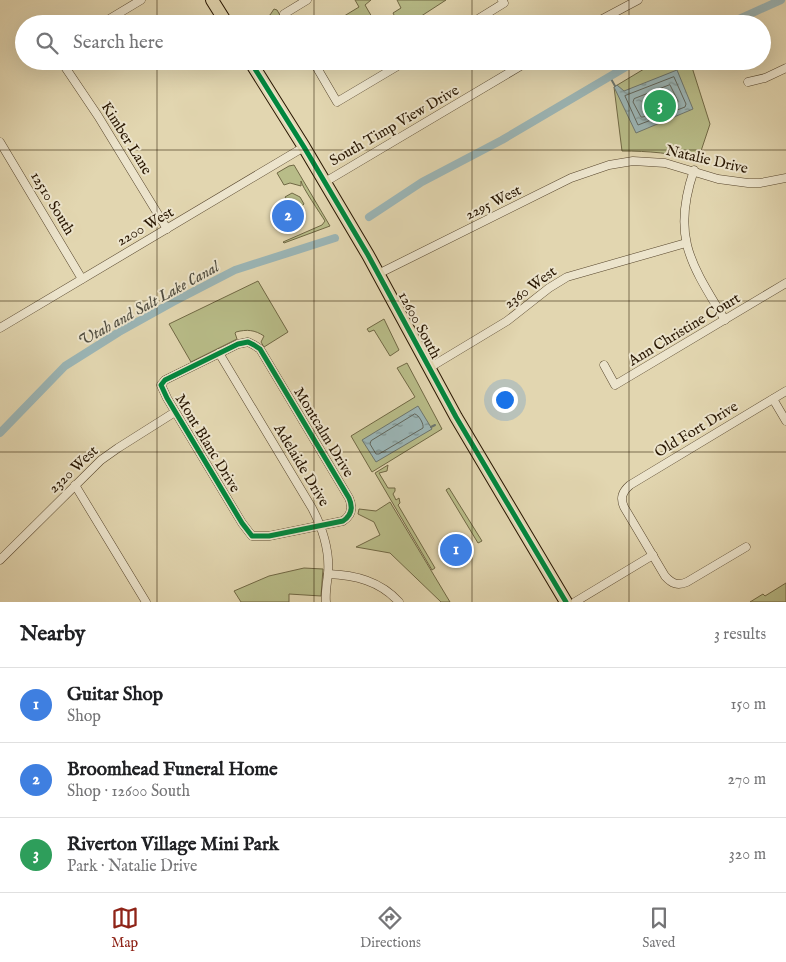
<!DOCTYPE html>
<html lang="en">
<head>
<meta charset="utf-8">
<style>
  body { margin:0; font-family:"IM FELL English",serif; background:#f6f6f6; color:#202124 }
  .you { position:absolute; left:504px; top:399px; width:18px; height:18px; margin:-12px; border:4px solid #fff; border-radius:50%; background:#1a73e8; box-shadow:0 0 0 8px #1a73e833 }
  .badge { display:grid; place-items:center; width:32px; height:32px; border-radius:50%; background:#8f2418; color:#fff; font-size:16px; font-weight:700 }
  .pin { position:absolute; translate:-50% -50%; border:2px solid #fff; box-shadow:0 1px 5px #0006 }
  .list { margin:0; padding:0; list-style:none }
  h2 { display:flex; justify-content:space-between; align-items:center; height:65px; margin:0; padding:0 20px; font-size:21px }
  h2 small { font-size:16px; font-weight:400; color:#757577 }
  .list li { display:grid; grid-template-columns:32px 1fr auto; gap:15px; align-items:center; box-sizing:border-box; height:75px; padding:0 20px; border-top:1px solid #e0e0e0 }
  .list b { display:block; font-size:19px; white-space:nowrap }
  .list p { margin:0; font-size:16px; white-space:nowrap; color:#757577 }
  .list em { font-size:16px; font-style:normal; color:#757577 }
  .icon { flex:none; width:28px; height:28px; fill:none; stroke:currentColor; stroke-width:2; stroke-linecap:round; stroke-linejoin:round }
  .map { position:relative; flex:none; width:786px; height:602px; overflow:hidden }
  .search { position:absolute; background:#fff; box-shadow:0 5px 20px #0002; left:15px; right:15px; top:15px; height:55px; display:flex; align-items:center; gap:12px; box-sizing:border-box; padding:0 18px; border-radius:28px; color:#757577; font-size:19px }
  .sheet { height:290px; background:#fff }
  nav { display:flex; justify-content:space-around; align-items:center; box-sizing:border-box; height:70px; border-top:1px solid #e0e0e0; background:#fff; font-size:14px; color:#757577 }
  nav a { display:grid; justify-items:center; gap:2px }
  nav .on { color:#8f2418 }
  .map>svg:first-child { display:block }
</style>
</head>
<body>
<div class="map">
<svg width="786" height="602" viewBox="0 0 786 602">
  <defs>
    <pattern id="water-ripples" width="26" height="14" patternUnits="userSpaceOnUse" patternTransform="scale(1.25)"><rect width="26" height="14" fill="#9bb6b7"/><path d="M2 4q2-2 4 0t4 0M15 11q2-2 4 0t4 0" fill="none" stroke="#7e9392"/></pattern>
  </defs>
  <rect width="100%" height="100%" fill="#e2d6b0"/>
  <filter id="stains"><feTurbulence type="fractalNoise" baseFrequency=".004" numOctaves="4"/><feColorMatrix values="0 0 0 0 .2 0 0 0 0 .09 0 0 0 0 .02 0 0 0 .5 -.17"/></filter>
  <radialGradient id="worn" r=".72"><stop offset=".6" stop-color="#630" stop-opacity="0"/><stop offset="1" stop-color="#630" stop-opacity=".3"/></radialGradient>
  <g fill="#b8bc88" stroke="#706844">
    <polygon points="355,0 371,0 365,5 376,24 331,24 359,7"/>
    <polygon points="397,0 446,0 409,24 394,24 397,21 393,13 401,8"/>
    <polygon points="274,9 277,10 285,24 255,24 270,15"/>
    <path d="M667,61H690L710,124L698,160C673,153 648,151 622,151L614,87L644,69Z"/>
    <path d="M294,165L330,226L284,243L283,242L322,225L325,221C320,213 302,187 301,181V186L290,183L284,185L277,173L289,166Z"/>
    <polygon points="292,193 300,197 304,204 300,208 303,213 297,216 285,197"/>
    <path d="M258,281L288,332L264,347L261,342L264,336C255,330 247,329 236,332L235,333L237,339L191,362L169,324Z"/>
    <polygon points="384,319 399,350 390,356 374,330 369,332 367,329"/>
    <polygon points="407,363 442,429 372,472 351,436 415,397 397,368"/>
    <polygon points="388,465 387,471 379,473 388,488 395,488 395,491 393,494 396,500 399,498 400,503 398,505 435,568 432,570 375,473"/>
    <polygon points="449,488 482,541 478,543 446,490"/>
    <polygon points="390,502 450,602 441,602 390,553 356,547 380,535 374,522 358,514 359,509 376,511"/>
    <polygon points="304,568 323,569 321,596 289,594 289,602 241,602 234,591 269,576"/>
    <polygon points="786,583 786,602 750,602 763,594 765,596"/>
  </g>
  <g fill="url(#water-ripples)" stroke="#6d766e">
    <polygon points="677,70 693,109 636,133 614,87 617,85 624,91"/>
    <polygon points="418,406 432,429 376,462 362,440"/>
  </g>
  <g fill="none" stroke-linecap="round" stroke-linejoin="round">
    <g stroke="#61665c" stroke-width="1">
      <polygon points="674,77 686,104 685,107 638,125 625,96"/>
      <polygon points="670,85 678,101 677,103 643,117 641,117 633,102 634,99"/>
      <polygon points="665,95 668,97 667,100 647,108 644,107 645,103"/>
      <path d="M415,414C419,415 424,424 423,428L379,454H376L370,444L371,441Z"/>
    </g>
    <g stroke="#6d766e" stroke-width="2">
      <polyline points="610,77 615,86"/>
      <polyline points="431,427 435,425"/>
    </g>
    <g stroke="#9bb6b7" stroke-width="8">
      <polyline points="728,24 781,0"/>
      <polyline points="369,217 422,182 502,140 636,61"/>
      <polyline points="0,433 65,366 119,332 173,302 235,270 335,238"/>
    </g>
    <g stroke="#56452c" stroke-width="9">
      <g id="minor">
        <polyline points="101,24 141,0"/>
        <polyline points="290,24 284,14 307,0"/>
        <polyline points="470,24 504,3 502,0"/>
        <polyline points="593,24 638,0"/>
        <polyline points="61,61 98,116 167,229"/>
        <polyline points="313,61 337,102 406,61"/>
        <polyline points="748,82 765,78 786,68"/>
        <polyline points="0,142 82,279"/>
        <path d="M694,170C671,237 691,264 725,320"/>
        <polyline points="325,182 529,61"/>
        <polyline points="378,274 571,178 609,165 633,161 665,163 718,179 748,183 760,183 786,178"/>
        <polyline points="0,328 304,147"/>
        <path d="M248,342L254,345L260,349L349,498C353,507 352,515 343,521L269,536H252L242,523L167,398L161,385L165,380L238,344Z"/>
        <path d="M219,353L312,508C323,529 330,550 328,574C327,583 325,593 326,602"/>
        <polyline points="604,365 615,385 786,283"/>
        <polyline points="429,368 507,321 549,288 567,277 686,243"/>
        <polyline points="773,399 786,421"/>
        <polyline points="75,485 146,602"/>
        <path d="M746,547L687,582C678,586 672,584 665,576L624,507C620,498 622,492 630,485L786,391"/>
        <polyline points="0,560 101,460 118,448 175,412"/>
        <path d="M328,574C355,575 380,581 399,602"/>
        <polyline points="575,602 653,555"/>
      </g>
    </g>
    <g stroke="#271500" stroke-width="14">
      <g id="primary">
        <polyline points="212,0 227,24"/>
        <polyline points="250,61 304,147 368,255 456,417 566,602"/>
      </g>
    </g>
    <use href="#minor" stroke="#ece4cc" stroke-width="8"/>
    <use href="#primary" stroke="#e2d6b0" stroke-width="12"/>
    <g stroke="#ece4cc" stroke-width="8">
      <g id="cycleway">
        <polyline points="250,61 304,147 368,255 456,417 566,602"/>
        <path d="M248,342L254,345L260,349L349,498C353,507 352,515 343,521L269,536H252L242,523L167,398L161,385L165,380L238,344Z"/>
      </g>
    </g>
    <use href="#cycleway" stroke="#00873e" stroke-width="5"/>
  </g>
  <path fill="none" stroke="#271500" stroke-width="1" stroke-opacity="0.55" d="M157,0V24M314,0V24M472,0V24M629,0V24M157,61V602M314,61V602M472,61V602M629,61V602M0,150H786M0,301H786M0,452H786"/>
  <g text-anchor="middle" stroke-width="4" stroke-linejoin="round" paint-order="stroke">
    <g font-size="15" fill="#271500" stroke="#ece4cc">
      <text transform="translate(394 125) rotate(-30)" y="5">South Timp View Drive</text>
      <text transform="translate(127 138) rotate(58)" y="5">Kimber Lane</text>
      <text transform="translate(707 159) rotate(13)" y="5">Natalie Drive</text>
      <text transform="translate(493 202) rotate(-26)" y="5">2295 West</text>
      <text transform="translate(53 203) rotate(59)" y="5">12510 South</text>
      <text transform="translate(145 226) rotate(-30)" y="5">2200 West</text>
      <text transform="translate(530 287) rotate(-36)" y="5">2360 West</text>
      <text transform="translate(420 325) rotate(62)" y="5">12600 South</text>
      <text transform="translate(684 329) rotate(-31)" y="5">Ann Christine Court</text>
      <text transform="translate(696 429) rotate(-31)" y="5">Old Fort Drive</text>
      <text transform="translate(324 432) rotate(59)" y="5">Montcalm Drive</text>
      <text transform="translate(208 443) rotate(59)" y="5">Mont Blanc Drive</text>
      <text transform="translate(302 465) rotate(59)" y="5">Adelaide Drive</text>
      <text transform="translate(73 469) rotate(-43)" y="5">2320 West</text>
    </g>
    <g font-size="16" font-style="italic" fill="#504d40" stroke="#ece4cc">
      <text transform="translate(148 303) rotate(-29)" y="6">Utah and Salt Lake Canal</text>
    </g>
  </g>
  <rect width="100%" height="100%" filter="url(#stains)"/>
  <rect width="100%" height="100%" fill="url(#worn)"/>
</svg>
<div class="you"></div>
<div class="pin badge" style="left:456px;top:550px;background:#3f7fe0">1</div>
<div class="pin badge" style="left:288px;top:216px;background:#3f7fe0">2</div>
<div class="pin badge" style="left:660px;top:106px;background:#2e9e5b">3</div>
<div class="search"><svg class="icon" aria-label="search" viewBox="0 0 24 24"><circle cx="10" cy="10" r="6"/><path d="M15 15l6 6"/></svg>Search here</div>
</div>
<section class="sheet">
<h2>Nearby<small>3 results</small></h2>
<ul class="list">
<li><span class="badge" style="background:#3f7fe0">1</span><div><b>Guitar Shop</b><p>Shop</p></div><em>150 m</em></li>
<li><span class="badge" style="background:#3f7fe0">2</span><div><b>Broomhead Funeral Home</b><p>Shop · 12600 South</p></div><em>270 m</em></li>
<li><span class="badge" style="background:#2e9e5b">3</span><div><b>Riverton Village Mini Park</b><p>Park · Natalie Drive</p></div><em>320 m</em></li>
</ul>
</section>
<nav>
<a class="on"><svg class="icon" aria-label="map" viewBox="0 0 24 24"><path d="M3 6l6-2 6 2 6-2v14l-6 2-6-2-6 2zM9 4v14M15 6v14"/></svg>Map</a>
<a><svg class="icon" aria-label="directions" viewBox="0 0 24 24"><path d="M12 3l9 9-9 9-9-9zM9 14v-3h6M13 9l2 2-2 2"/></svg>Directions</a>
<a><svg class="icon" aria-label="saved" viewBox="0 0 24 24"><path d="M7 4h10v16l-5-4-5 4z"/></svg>Saved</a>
</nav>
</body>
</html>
